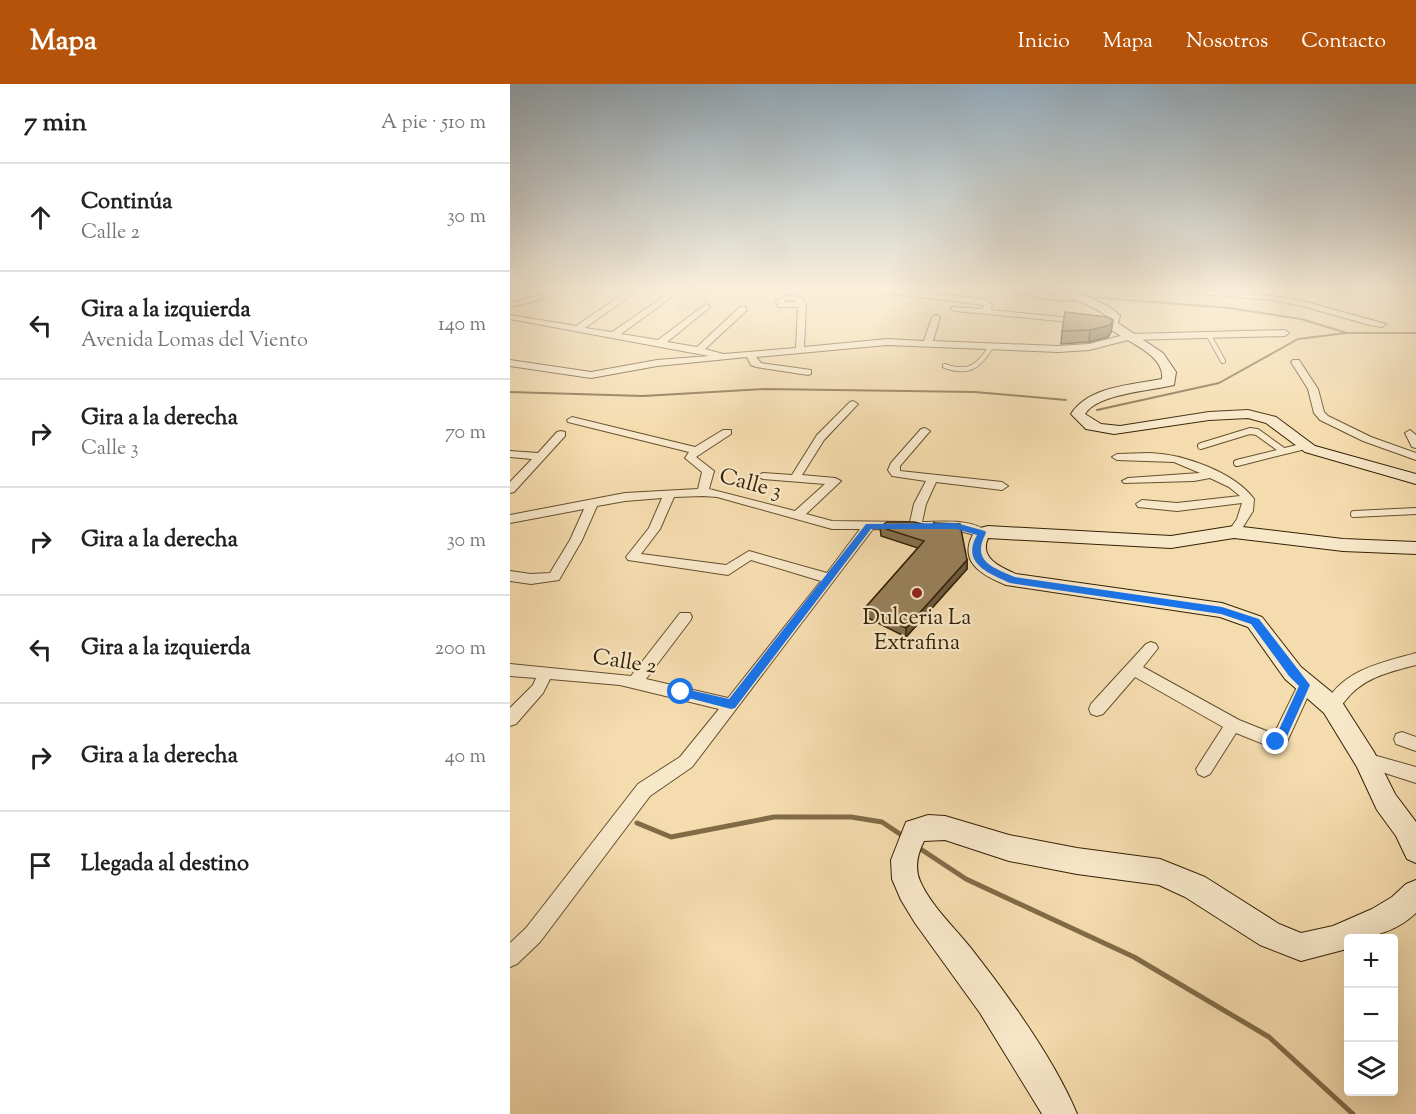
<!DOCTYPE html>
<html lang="es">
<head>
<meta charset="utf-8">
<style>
  body { margin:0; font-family:"Sorts Mill Goudy",serif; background:#f2f2f2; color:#222 }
  .controls { position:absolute; right:18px; bottom:18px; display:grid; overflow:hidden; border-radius:6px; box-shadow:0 6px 24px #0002 }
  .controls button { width:54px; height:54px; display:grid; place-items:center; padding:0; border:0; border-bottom:2px solid #e0e0e0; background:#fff; color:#222; font:30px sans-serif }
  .stop { position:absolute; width:18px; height:18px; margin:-14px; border:4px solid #1a73e8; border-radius:50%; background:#fff }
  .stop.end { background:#1a73e8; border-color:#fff; box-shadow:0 2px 6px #0008 }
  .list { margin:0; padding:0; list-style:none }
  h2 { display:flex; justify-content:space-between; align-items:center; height:78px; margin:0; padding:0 24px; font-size:26px }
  h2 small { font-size:20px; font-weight:400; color:#767676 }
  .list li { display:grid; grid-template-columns:39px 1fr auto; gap:18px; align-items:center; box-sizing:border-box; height:108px; padding:0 24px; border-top:2px solid #e0e0e0 }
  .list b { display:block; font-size:22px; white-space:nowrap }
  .list p { margin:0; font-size:20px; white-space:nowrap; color:#767676 }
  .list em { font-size:20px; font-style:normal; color:#767676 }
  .icon { flex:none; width:33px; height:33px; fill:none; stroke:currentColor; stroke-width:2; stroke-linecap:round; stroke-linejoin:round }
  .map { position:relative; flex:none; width:906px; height:1030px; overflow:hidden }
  header { display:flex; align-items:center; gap:36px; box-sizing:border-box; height:84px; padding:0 30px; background:#b45309; color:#fff }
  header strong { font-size:28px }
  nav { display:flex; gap:33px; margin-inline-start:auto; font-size:21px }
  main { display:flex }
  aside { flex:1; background:#fff }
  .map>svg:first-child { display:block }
</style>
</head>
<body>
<header>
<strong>Mapa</strong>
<nav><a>Inicio</a><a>Mapa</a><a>Nosotros</a><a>Contacto</a></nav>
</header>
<main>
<aside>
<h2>7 min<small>A pie · 510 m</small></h2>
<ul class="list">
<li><svg class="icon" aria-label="ahead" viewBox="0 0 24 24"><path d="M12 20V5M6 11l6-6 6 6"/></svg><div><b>Continúa</b><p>Calle 2</p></div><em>30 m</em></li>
<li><svg class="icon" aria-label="left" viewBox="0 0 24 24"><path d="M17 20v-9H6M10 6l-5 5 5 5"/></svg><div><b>Gira a la izquierda</b><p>Avenida Lomas del Viento</p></div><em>140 m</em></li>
<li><svg class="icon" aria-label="right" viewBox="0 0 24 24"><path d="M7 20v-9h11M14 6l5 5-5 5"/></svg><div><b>Gira a la derecha</b><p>Calle 3</p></div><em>70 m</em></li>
<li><svg class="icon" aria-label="right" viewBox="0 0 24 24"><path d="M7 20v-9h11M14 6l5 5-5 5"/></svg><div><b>Gira a la derecha</b></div><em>30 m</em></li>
<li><svg class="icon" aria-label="left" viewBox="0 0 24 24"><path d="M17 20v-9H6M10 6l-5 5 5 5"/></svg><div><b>Gira a la izquierda</b></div><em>200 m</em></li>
<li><svg class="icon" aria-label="right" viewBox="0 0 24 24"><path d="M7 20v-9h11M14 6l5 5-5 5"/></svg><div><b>Gira a la derecha</b></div><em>40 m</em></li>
<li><svg class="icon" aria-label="arrive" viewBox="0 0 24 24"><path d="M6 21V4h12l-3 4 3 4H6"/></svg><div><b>Llegada al destino</b></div></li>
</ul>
</aside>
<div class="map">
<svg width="906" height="1030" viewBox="0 0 906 1030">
  <rect width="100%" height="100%" fill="#f5dcae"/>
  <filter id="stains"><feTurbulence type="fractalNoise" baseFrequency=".00333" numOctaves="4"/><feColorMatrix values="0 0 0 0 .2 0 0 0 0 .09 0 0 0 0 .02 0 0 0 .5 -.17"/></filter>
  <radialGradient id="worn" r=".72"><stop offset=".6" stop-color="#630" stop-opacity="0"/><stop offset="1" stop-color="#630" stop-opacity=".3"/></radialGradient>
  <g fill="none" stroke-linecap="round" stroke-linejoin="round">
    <g stroke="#816b47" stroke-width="2">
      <polyline points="498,203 500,208 537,216 566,217"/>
      <polyline points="580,213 719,224 791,235 837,249 906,249"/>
      <polyline points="0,308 133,312 255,305 465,308 556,316"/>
      <polyline points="587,326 709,299 788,255 836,249"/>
    </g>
    <g stroke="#816b47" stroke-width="5">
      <polyline points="127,739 161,753 264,733 341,733 372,738 393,752"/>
      <polyline points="406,762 456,795 624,873 759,953 843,1030"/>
    </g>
    <g stroke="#65502e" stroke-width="6">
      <g id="lane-far1">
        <polyline points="714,207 717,203"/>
        <polyline points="777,217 786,203"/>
        <polyline points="698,250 713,277"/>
        <path d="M435,282C457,290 468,284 480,264"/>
      </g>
    </g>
    <g stroke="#65502e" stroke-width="8">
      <g id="lane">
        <polyline points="691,362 740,347 747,348 772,366"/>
        <polyline points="727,379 795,362"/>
        <polyline points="844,430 906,427"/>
      </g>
    </g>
    <g stroke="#65502e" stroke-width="2">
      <g id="street">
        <polygon points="338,203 363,203 474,215 482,220 481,226 570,235 574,237 570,239 445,227 441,225 442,223 473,225 474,221 342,205"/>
        <path d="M525,203L547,206L570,203C557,212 537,213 525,203Z"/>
        <polygon points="629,203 664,203 763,212 796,218 876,240 872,243 860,241 792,222 763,216 633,205"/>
        <path d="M117,207L124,209L75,244L102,248L160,208L164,210L163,212L111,250L148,256L196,220L200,222L199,224L157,258L187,263L230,223H236V227L195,265L213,270L286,264L288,223H268L266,217L276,212L291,213L296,220L294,263L377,255L414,257L422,233L426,231L430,233L423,257L548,262L579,260L618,250L775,246L779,249L775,252L618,256L579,266L548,268L377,261L246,273L251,279L301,286V290L298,291L246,283L241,281L237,273L147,282L81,294L0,282V276L81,288L147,276L199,272L0,235V231L66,242ZM277,216L286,217V218H274Z"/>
        <polygon points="30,211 34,213 33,215 0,223 0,219"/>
        <polygon points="783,276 789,276 808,305 814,328 818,332 861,353 906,369 906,376 853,357 810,336 804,329 798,305 781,278"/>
        <path d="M343,317L348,320L314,356L292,391L325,394L331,397L296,430L322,437L400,438L404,420L416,397L382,392L378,386L381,379L411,345L415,344L420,347L390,382V387L492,398L498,402L492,406L426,398L416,420L412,438C431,438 464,434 478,449L472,453L446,446L363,445L182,683L140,712L30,858L7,880L0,883V859L16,844L128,700L170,673L209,625L110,601L40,595L33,609L6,640L0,642V624L23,601L26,594L0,592V580L121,592L170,529H180L182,533L180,537L136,595L218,614L311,497L241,476L218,491L118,476L116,473L139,444L152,414L115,417L87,422L72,456L49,496L21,500L0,497V487L21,490L40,489L60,456L74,425L0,439V431L115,409L188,405L192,388L175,374L179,368L58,338L57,336L62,333L185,363L213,346H221V350L186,373L204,387L199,405L285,427L315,400L253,395L247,392L253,389L282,391L307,351L340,318ZM193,412L207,413L322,445H350L317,489L239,467L216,481L131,470L150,445L164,413Z"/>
        <polygon points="900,346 906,351 906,364 902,363 895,349"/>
        <polygon points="51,347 55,348 55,352 4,408 0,409 0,398 22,375 0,373 0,367 28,369 47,348"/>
        <path d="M640,369C673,370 724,388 744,415L743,427L728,451L724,452L718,448L727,435L732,419L667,427L628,423L626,420L632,416L667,419L730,412L719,403L700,394L684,397L614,399L612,397L618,394L690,389L664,378L607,376L602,373L607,370Z"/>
        <polygon points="641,558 646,560 648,564 633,583 729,636 764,650 790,597 795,595 800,597 803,601 776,660 766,665 726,649 700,690 694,693 688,690 686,685 713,643 625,593 593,630 587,632 581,630 579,625 581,620 636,560"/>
        <path d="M906,569V581C879,588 852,594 835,617C829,624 826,630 817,627L814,622C832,586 870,579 906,569Z"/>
        <polygon points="892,648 906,653 906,667 886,660 884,655 886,650"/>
        <polygon points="856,669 906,683 906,699 850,681 848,676 850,671"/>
      </g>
    </g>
    <g stroke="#352103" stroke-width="2">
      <g id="secondary">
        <path d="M551,203H562C577,216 597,217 610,232L608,239L653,269L666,288L664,301C641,307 588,309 575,330L591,340L610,342L699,328L738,326L766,333L805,362L906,390V400L795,368L756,339L738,334L699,336L604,350L576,345L561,330C579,302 622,301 652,295C655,269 614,258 598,243L596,240L598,233C583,220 563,219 551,203Z"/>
        <path d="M478,442L661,452L724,442L833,455L906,458V470L833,467L724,454L661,464L478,454C469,474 490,483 506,490L712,519L752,533L791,583L830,615L864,668L885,710L906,738V779L897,775L886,752L867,726L847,683L814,629L775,595L738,543L710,533L496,501C469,490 446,476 466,445Z"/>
        <path d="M418,731L435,732L499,751L567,764L650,775L695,793L769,840L791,849L823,842L862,825L882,813L896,800L906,796V829C887,847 863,854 838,854V864L833,866L791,877L750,861L675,813L649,801L567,790L499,777L435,756L414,757C408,769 404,783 410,797C421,822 443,842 460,863C496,909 545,976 567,1030H532L470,929L405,839L391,816L382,795L381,776L396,738Z"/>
      </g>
    </g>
    <use href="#lane-far1" stroke="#f8e8ca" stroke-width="4.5"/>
    <use href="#lane" stroke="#f8e8ca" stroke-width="6"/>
    <use href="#street" fill="#f8e8ca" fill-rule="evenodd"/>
    <use href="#secondary" fill="#f8e8ca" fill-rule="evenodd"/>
  </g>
  <g fill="#84704f" stroke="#352103" stroke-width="1.5">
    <polygon points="603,236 601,248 598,253 579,258 551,260 552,247"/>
    <polygon points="424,439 457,476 457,485 396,553 356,533 355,524 408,464 371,452 370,443 424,443"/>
  </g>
  <g fill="#6b5b40" stroke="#352103" stroke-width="1.5">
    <polygon points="603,236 601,248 598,253 579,258 580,246"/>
    <polygon points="457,476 457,485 396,553 396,544"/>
  </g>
  <g fill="#99825c" stroke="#352103" stroke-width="1.5">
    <polygon points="555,228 598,233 603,236 600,241 580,246 552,247"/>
    <polygon points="377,438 404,438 425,443 424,439 450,440 457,476 396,544 355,524 414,457 370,443"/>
  </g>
  <linearGradient id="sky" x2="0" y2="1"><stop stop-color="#93aaba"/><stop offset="0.59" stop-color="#faefdb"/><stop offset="1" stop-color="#faefdb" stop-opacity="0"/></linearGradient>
  <rect width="906" height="347" fill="url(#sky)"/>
  <path fill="#1a73e8" d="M446,439L475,447L476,449C461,477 482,483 505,493L712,523L749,535L800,601L774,659L766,663L761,658L766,652L789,602L779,592L741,540L711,530L500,499C478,489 451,479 467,451L446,445H361L225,624L221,625L167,611L165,608L171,604L219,615L356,440Z"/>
  <circle fill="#8f2418" stroke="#f8e8ca" stroke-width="2" cx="407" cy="509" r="6"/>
  <g text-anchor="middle" stroke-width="4.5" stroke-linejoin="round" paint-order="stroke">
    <g font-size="22" fill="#352103" stroke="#f8e8ca">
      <text transform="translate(241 398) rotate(15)" y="8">Calle 3</text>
      <text transform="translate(115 576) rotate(9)" y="8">Calle 2</text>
    </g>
    <g font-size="22" fill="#352103" stroke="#f8e8ca">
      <text x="407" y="540">Dulceria La<tspan x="407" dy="25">Extrafina</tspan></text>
    </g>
  </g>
  <rect width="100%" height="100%" filter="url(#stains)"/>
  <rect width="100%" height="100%" fill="url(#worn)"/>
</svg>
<div class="controls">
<button>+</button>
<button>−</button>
<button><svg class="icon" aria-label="layers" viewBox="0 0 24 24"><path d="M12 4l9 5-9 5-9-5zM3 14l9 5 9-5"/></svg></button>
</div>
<div class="stop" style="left:171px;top:608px"></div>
<div class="stop end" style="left:766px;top:658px"></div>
</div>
</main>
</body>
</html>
